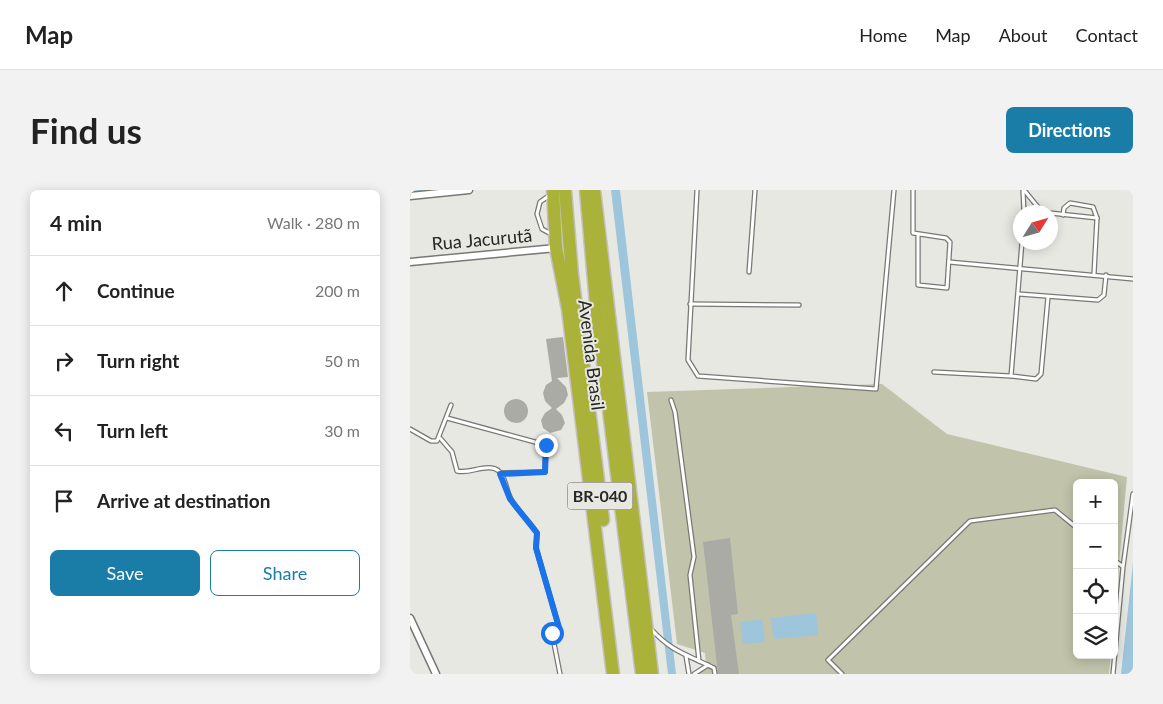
<!DOCTYPE html>
<html lang="en">
<head>
<meta charset="utf-8">
<style>
  body { margin:0; font-family:Lato,sans-serif; background:#f2f2f2; color:#222 }
  .controls { position:absolute; right:15px; bottom:15px; display:grid; overflow:hidden; border-radius:8px; box-shadow:0 2px 12px #0003 }
  .controls button { width:45px; height:45px; display:grid; place-items:center; padding:0; border:0; border-bottom:1px solid #e0e0e0; background:#fff; color:#222; font:25px sans-serif }
  .compass { position:absolute; left:603px; top:15px; width:45px; height:45px; border-radius:50%; background:#fff; box-shadow:0 2px 12px #0003; rotate:53deg }
  .stop { position:absolute; width:15px; height:15px; margin:-11px; border:4px solid #1a73e8; border-radius:50%; background:#fff }
  .stop.end { background:#1a73e8; border-color:#fff; box-shadow:0 1px 5px #0008 }
  .list { margin:0; padding:0; list-style:none }
  h2 { display:flex; justify-content:space-between; align-items:center; height:65px; margin:0; padding:0 20px; font-size:21px }
  h2 small { font-size:16px; font-weight:400; color:#767676 }
  .list li { display:grid; grid-template-columns:32px 1fr auto; gap:15px; align-items:center; box-sizing:border-box; height:70px; padding:0 20px; border-top:1px solid #e0e0e0 }
  .list b { display:block; font-size:19px; white-space:nowrap }
  .list em { font-size:16px; font-style:normal; color:#767676 }
  .actions { display:flex; gap:10px; padding:15px 20px }
  .actions a { flex:1; padding:11px 0; border:1px solid #197da8; border-radius:8px; text-align:center; font-size:18px; color:#197da8 }
  .actions .main { background:#197da8; color:#fff }
  .icon { flex:none; width:28px; height:28px; fill:none; stroke:currentColor; stroke-width:2; stroke-linecap:round; stroke-linejoin:round }
  .map { position:relative; flex:none; width:723px; height:484px; overflow:hidden; border-radius:8px }
  header { display:flex; align-items:center; gap:30px; box-sizing:border-box; height:70px; padding:0 25px; background:#fff; border-bottom:1px solid #e0e0e0 }
  header strong { font-size:24px }
  nav { display:flex; gap:28px; margin-inline-start:auto; font-size:18px }
  .intro { display:flex; align-items:center; justify-content:space-between; box-sizing:border-box; height:120px; padding:0 30px }
  h1 { margin:0; font-size:35px }
  .button { padding:12px 22px; border-radius:8px; background:#197da8; color:#fff; font-size:18px; font-weight:700 }
  main { display:flex; gap:30px; padding:0 30px }
  aside { flex:1; background:#fff; border-radius:8px; box-shadow:0 2px 12px #0003 }
  .map>svg:first-child { display:block }
</style>
</head>
<body>
<header>
<strong>Map</strong>
<nav><a>Home</a><a>Map</a><a>About</a><a>Contact</a></nav>
</header>
<div class="intro"><h1>Find us</h1><a class="button">Directions</a></div>
<main>
<aside>
<h2>4 min<small>Walk · 280 m</small></h2>
<ul class="list">
<li><svg class="icon" aria-label="ahead" viewBox="0 0 24 24"><path d="M12 20V5M6 11l6-6 6 6"/></svg><div><b>Continue</b></div><em>200 m</em></li>
<li><svg class="icon" aria-label="right" viewBox="0 0 24 24"><path d="M7 20v-9h11M14 6l5 5-5 5"/></svg><div><b>Turn right</b></div><em>50 m</em></li>
<li><svg class="icon" aria-label="left" viewBox="0 0 24 24"><path d="M17 20v-9H6M10 6l-5 5 5 5"/></svg><div><b>Turn left</b></div><em>30 m</em></li>
<li><svg class="icon" aria-label="arrive" viewBox="0 0 24 24"><path d="M6 21V4h12l-3 4 3 4H6"/></svg><div><b>Arrive at destination</b></div></li>
</ul>
<div class="actions"><a class="main">Save</a><a>Share</a></div>
</aside>
<div class="map">
<svg width="723" height="484" viewBox="0 0 723 484">
  <rect width="100%" height="100%" fill="#e7e8e2"/>
  <polygon fill="#c1c4ab" points="472,194 537,244 717,287 704,429 704,293 667,293 667,465 701,465 699,484 288,484 296,478 295,463 267,454 237,202"/>
  <g fill="#9dc5dc">
    <polygon points="201,0 210,0 266,484 258,484"/>
    <polygon points="723,373 723,484 711,484"/>
    <polygon points="406,423 408,445 364,449 361,428"/>
    <polygon points="352,429 355,452 333,454 330,432"/>
  </g>
  <g fill="none" stroke-linecap="round" stroke-linejoin="round">
    <polyline stroke="#9dc5dc" stroke-width="2" points="0,1 16,0"/>
  </g>
  <g fill="#aaaba5">
    <polygon points="153,147 158,187 147,188 156,197 158,205 154,213 146,219 152,225 155,233 151,240 140,243 133,238 131,230 135,223 142,218 135,211 133,203 136,195 142,191 136,149"/>
    <circle cx="106" cy="221" r="12"/>
    <polygon points="320,348 328,424 321,425 329,484 308,484 293,352"/>
  </g>
  <g fill="none" stroke-linecap="round" stroke-linejoin="round">
    <g stroke="#787973" stroke-width="5.5">
      <g id="lane">
        <polyline points="287,0 278,170 288,186 466,199 484,0"/>
        <polyline points="503,0 503,43 536,48 540,52 537,98 508,95 508,45"/>
        <polyline points="614,0 632,22 636,22"/>
        <polyline points="613,1 614,22"/>
        <polyline points="140,5 130,12 127,24 132,39 141,44"/>
        <polyline points="614,22 631,22"/>
        <polyline points="640,23 687,28 684,84"/>
        <polyline points="653,25 654,18 660,13 683,17 687,28"/>
        <polyline points="612,52 601,186 626,189 631,184 638,107"/>
        <polyline points="539,72 723,89"/>
        <polyline points="339,82 345,0"/>
        <polyline points="609,104 688,110 694,105 696,85"/>
        <polyline points="280,114 389,115"/>
        <polyline points="524,182 601,186"/>
        <polyline points="261,210 265,222 284,367 280,385 289,471"/>
        <polyline points="37,228 136,255 135,282 91,283"/>
        <polyline points="0,239 21,251 27,251 41,215"/>
        <path d="M30,248L42,262L47,281C59,284 70,276 82,278C96,280 95,299 101,309C107,321 120,331 127,343L126,358L150,441L142,443L150,484"/>
        <polyline points="704,370 712,376"/>
        <path d="M242,440C262,462 278,465 304,478L305,484"/>
        <polyline points="276,466 279,484"/>
        <polyline points="284,484 298,475"/>
        <polyline points="432,484 418,470 560,331 645,320 667,338"/>
        <polyline points="703,484 713,377 723,304"/>
      </g>
    </g>
    <g stroke="#787973" stroke-width="9">
      <g id="street">
        <polyline points="0,6 59,0"/>
        <polyline points="0,72 146,58"/>
        <polyline points="0,428 26,484"/>
      </g>
    </g>
    <g stroke="#c2c2c2" stroke-width="15">
      <g id="highway">
        <polyline points="143,0 146,58 158,119 203,484"/>
        <polyline points="155,0 162,84 193,330"/>
        <polyline points="176,0 187,124 232,484"/>
        <polyline points="184,0 242,484"/>
      </g>
    </g>
    <use href="#lane" stroke="#fff" stroke-width="3"/>
    <use href="#street" stroke="#fff" stroke-width="6"/>
    <use href="#highway" stroke="#aab239" stroke-width="12"/>
  </g>
  <g fill="none" stroke-linecap="round" stroke-linejoin="round">
    <polyline stroke="#1a73e8" stroke-width="6" points="136,255 135,282 90,284 100,309 127,343 126,358 150,441 142,443"/>
  </g>
  <g text-anchor="middle" stroke-width="4" stroke-linejoin="round" paint-order="stroke">
    <rect fill="#e7e8e2" stroke="#60605d" stroke-width="1" x="157.5" y="292.5" width="65" height="27" rx="4"/>
    <g font-size="16" font-weight="bold" fill="#262624">
      <text x="190" y="312">BR-040</text>
    </g>
    <g font-size="18" fill="#262624" stroke="#e7e8e2">
      <text transform="translate(72 50) rotate(-5)" y="6">Rua Jacurutã</text>
      <text transform="translate(181 165) rotate(83)" y="6">Avenida Brasil</text>
    </g>
  </g>
</svg>
<div class="controls">
<button>+</button>
<button>−</button>
<button><svg class="icon" aria-label="locate" viewBox="0 0 24 24"><circle cx="12" cy="12" r="6"/><path d="M12 2v4M12 18v4M2 12h4M18 12h4"/></svg></button>
<button><svg class="icon" aria-label="layers" viewBox="0 0 24 24"><path d="M12 4l9 5-9 5-9-5zM3 14l9 5 9-5"/></svg></button>
</div>
<svg class="compass" viewBox="-18 -18 36 36"><path d="M0-13l5 13h-10z" fill="#e53935"/><path d="M0 13l5-13h-10z" fill="#767676"/></svg>
<div class="stop" style="left:142px;top:443px"></div>
<div class="stop end" style="left:136px;top:255px"></div>
</div>
</main>
</body>
</html>
